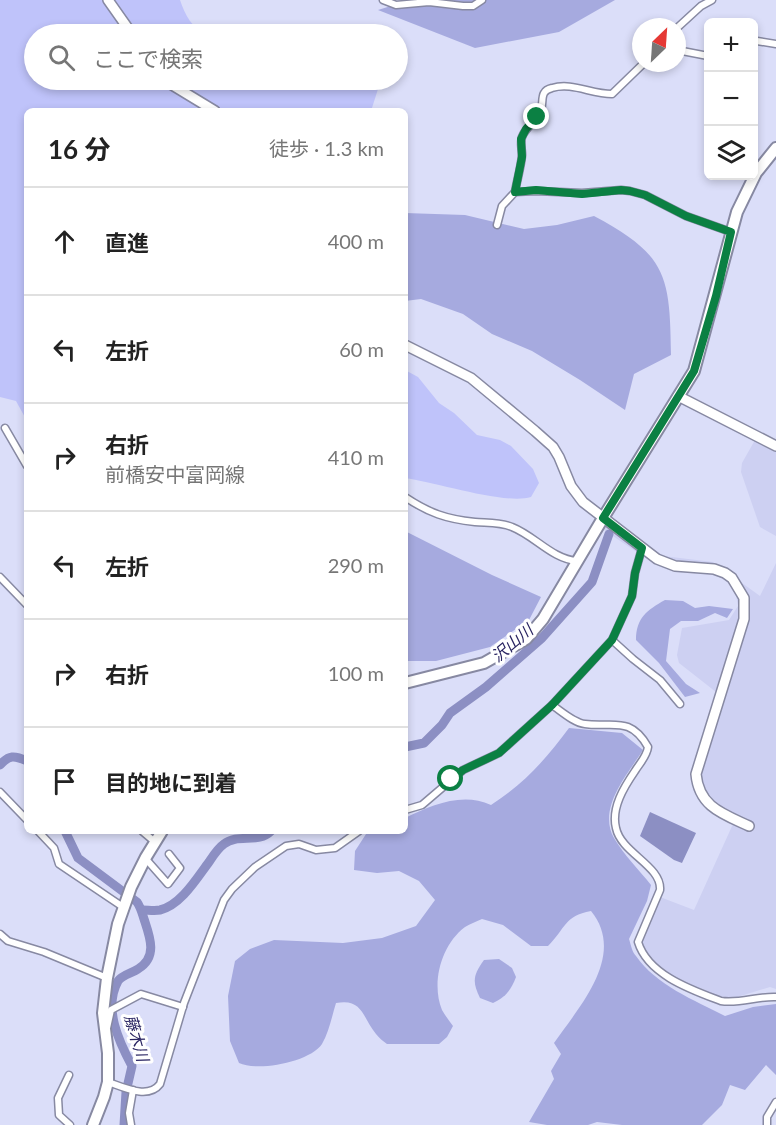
<!DOCTYPE html>
<html lang="ja">
<head>
<meta charset="utf-8">
<style>
  body { margin:0; font-family:Lato,"Noto Sans JP",sans-serif; background:#f6f6f6; color:#222 }
  .controls { position:absolute; right:18px; top:18px; display:grid; overflow:hidden; border-radius:9px; box-shadow:0 3px 9px #0003 }
  .controls button { width:54px; height:54px; display:grid; place-items:center; padding:0; border:0; border-bottom:2px solid #e0e0e0; background:#fff; color:#222; font:30px sans-serif }
  .compass { position:absolute; left:632px; top:18px; width:54px; height:54px; border-radius:50%; background:#fff; box-shadow:0 3px 9px #0003; rotate:25deg }
  .stop { position:absolute; width:18px; height:18px; margin:-14px; border:4px solid #0b8043; border-radius:50%; background:#fff }
  .stop.end { background:#0b8043; border-color:#fff; box-shadow:0 2px 6px #0008 }
  .list { margin:0; padding:0; list-style:none }
  h2 { display:flex; justify-content:space-between; align-items:center; height:78px; margin:0; padding:0 24px; font-size:26px }
  h2 small { font-size:20px; font-weight:400; color:#767676 }
  .list li { display:grid; grid-template-columns:39px 1fr auto; gap:18px; align-items:center; box-sizing:border-box; height:108px; padding:0 24px; border-top:2px solid #e0e0e0 }
  .list b { display:block; font-size:22px; white-space:nowrap }
  .list p { margin:0; font-size:20px; white-space:nowrap; color:#767676 }
  .list em { font-size:20px; font-style:normal; color:#767676 }
  .icon { flex:none; width:33px; height:33px; fill:none; stroke:currentColor; stroke-width:2; stroke-linecap:round; stroke-linejoin:round }
  .map { position:relative; flex:none; width:776px; height:1125px; overflow:hidden }
  .search { position:absolute; background:#fff; box-shadow:0 3px 9px #0003; left:24px; top:24px; width:384px; height:66px; display:flex; align-items:center; gap:15px; box-sizing:border-box; padding:0 21px; border-radius:33px; color:#767676; font-size:22px }
  .panel { position:absolute; background:#fff; box-shadow:0 3px 9px #0003; left:24px; top:108px; width:384px; height:726px; border-radius:9px }
  .map>svg:first-child { display:block }
</style>
</head>
<body>
<div class="map">
<svg width="776" height="1125" viewBox="0 0 776 1125">
  <rect width="100%" height="100%" fill="#dbdef9"/>
  <g fill="#cdd0f2">
    <polygon points="755,440 776,450 776,536 760,527 741,472 742,463"/>
    <polygon points="611,520 663,556 713,562 760,596 776,563 776,989 770,987 734,998 711,995 669,976 641,948 640,939 660,897 694,910 733,824 713,813 700,801 692,775 716,692 679,663 677,655 682,628 729,620 738,606 735,590 725,580 713,574 678,572 644,557 601,528"/>
  </g>
  <g fill="#bfc3fa">
    <path d="M0,0H180C185,15 192,28 206,34H34V80H348L378,89L371,111H27V421L16,401L0,397Z"/>
    <path d="M405,370L418,377L439,403L454,413L477,435L500,440L511,446L533,469L539,483L531,497C505,505 435,482 405,478Z"/>
  </g>
  <g fill="#a6aadf">
    <polygon points="410,0 615,0 559,32 475,48 378,10"/>
    <path d="M405,213L465,215L524,229L557,225L594,216C667,255 670,275 671,355L634,374L625,410L580,380L532,351L492,334L463,314L421,299L405,301Z"/>
    <polygon points="405,531 492,575 541,597 529,620 490,647 436,661 405,661"/>
    <path d="M665,600L683,601L695,608L709,606L733,609L727,618L715,613L698,621H681L670,629L666,661L686,684L700,693L685,697L659,663L636,640C636,618 647,610 665,600Z"/>
    <path d="M569,728L622,733L643,750C628,774 597,808 614,838C624,855 639,870 651,885L647,901L629,939C631,945 632,952 636,956C656,985 694,1000 725,1016L753,1007L776,1004V1075L766,1065L745,1090L730,1085L722,1105L702,1125H622L597,1122L588,1125H547L529,1122L554,1079L551,1071L561,1054L554,1043C579,1007 627,955 591,911C564,916 566,928 548,946H531L503,925L482,919C477,921 470,924 465,927C441,945 431,983 442,1010C445,1015 449,1021 453,1026L447,1037L439,1044H387C383,1041 379,1038 376,1034C362,1017 363,998 336,1003C332,1016 329,1032 322,1044C310,1062 258,1072 239,1063L230,1041L228,996L235,961L250,949L274,940L343,943L382,938L416,926L435,900L419,881L399,871L377,873L354,870L355,851L368,831H405V818C432,805 462,792 491,805C524,784 546,759 569,728Z"/>
    <path d="M499,959L512,968L516,977C511,990 506,997 493,1003L480,998C472,982 473,975 484,960Z"/>
  </g>
  <polygon fill="#8c8fc3" points="650,812 696,833 682,863 674,860 640,836"/>
  <g fill="none" stroke-linecap="round" stroke-linejoin="round">
    <g stroke="#8c8fc3" stroke-width="9">
      <polyline points="405,747 424,743 442,725 450,713 486,687 542,638 592,582 609,534"/>
      <path d="M0,765C9,755 14,755 27,761"/>
      <path d="M65,831L78,858L137,902C141,908 142,913 144,919C150,937 158,957 138,969C132,973 122,975 118,981C103,1008 119,1042 132,1066L126,1092L124,1125"/>
      <path d="M142,910C148,910 155,911 160,910C181,905 197,878 209,862C213,856 218,848 224,844C238,833 258,844 271,831"/>
    </g>
    <g stroke="#8789a2" stroke-width="9">
      <g id="street">
        <polyline points="383,0 396,5 429,2 463,6 473,6 482,0"/>
        <polyline points="677,28 701,6 712,0"/>
        <polyline points="757,41 776,44"/>
        <polyline points="677,50 708,56"/>
        <path d="M644,63L612,94C591,94 572,82 552,88C539,91 544,101 541,110C538,121 526,126 522,137C520,143 522,149 522,155C521,167 517,180 515,192L536,191L582,193L621,190L630,191L645,195L686,216L731,232"/>
        <polyline points="497,225 502,206 515,192"/>
        <polyline points="5,428 27,466"/>
        <path d="M405,497C429,513 446,519 475,522C486,523 501,522 512,527C535,536 552,559 577,561"/>
        <polyline points="0,577 27,605"/>
        <polyline points="612,640 633,659 660,680 680,704"/>
        <path d="M552,705C561,711 574,723 585,724C612,728 630,715 648,747C647,756 640,763 635,771C624,787 611,808 616,828C621,853 662,866 660,890L638,942C648,975 692,990 721,1001C739,1004 758,996 776,997"/>
        <polyline points="0,792 27,820"/>
        <polyline points="405,810 422,805 463,770 499,753 552,705 612,640 632,596 635,573 642,548"/>
        <polyline points="38,831 54,848 59,864 123,907"/>
        <polyline points="142,831 155,842"/>
        <polyline points="145,858 168,884 180,868 169,854"/>
        <polyline points="0,934 8,941 44,952 107,978"/>
        <polyline points="107,1028 111,1010 141,994 183,1007"/>
        <polyline points="69,1075 58,1098 59,1115 70,1125"/>
        <path d="M108,1082C123,1087 148,1100 160,1084L184,1003L224,900L232,889L255,867L286,846L299,844L316,850L335,848L359,831"/>
        <polyline points="131,1125 129,1113 133,1090"/>
        <polyline points="767,1125 767,1117 776,1102"/>
      </g>
    </g>
    <g stroke="#8789a2" stroke-width="12">
      <g id="secondary">
        <polyline points="108,0 132,34"/>
        <polyline points="164,80 215,111"/>
        <path d="M405,345L471,378L535,431L553,447L559,457L571,486L583,502L657,559L675,566L714,569L725,573L732,578L744,598V619L696,774C699,807 723,814 749,826"/>
        <polyline points="678,396 776,446"/>
      </g>
    </g>
    <g stroke="#8789a2" stroke-width="14">
      <g id="primary">
        <polyline points="405,683 484,663 526,639 543,619 603,518 694,371 737,212 756,173 776,148"/>
        <polyline points="93,1125 104,1097 108,1082 108,1053 103,1013 107,978 118,924 131,887 146,857 162,831"/>
      </g>
    </g>
    <use href="#street" stroke="#fff" stroke-width="6"/>
    <use href="#secondary" stroke="#fff" stroke-width="9"/>
    <use href="#primary" stroke="#fff" stroke-width="10"/>
  </g>
  <g fill="none" stroke-linecap="round" stroke-linejoin="round">
    <polyline stroke="#0b8043" stroke-width="8" points="451,779 463,770 499,753 552,705 612,640 632,596 635,573 642,548 603,518 694,371 716,296 731,232 686,216 645,195 630,191 621,190 582,194 536,190 515,192 522,157 521,139 526,129 537,117"/>
  </g>
  <g text-anchor="middle" stroke-width="6" stroke-linejoin="round" paint-order="stroke">
    <g font-size="16" font-style="italic" fill="#282361" stroke="#fff">
      <text transform="translate(512 643) rotate(-40)" y="6">沢山川</text>
      <text transform="translate(137 1038) rotate(74)" y="6">藤木川</text>
    </g>
  </g>
</svg>
<div class="controls">
<button>+</button>
<button>−</button>
<button><svg class="icon" aria-label="layers" viewBox="0 0 24 24"><path d="M12 4l9 5-9 5-9-5zM3 14l9 5 9-5"/></svg></button>
</div>
<svg class="compass" viewBox="-18 -18 36 36"><path d="M0-13l5 13h-10z" fill="#e53935"/><path d="M0 13l5-13h-10z" fill="#767676"/></svg>
<div class="stop" style="left:451px;top:779px"></div>
<div class="stop end" style="left:537px;top:117px"></div>
<div class="search"><svg class="icon" aria-label="search" viewBox="0 0 24 24"><circle cx="10" cy="10" r="6"/><path d="M15 15l6 6"/></svg>ここで検索</div>
<section class="panel">
<h2>16 分<small>徒歩 · 1.3 km</small></h2>
<ul class="list">
<li><svg class="icon" aria-label="ahead" viewBox="0 0 24 24"><path d="M12 20V5M6 11l6-6 6 6"/></svg><div><b>直進</b></div><em>400 m</em></li>
<li><svg class="icon" aria-label="left" viewBox="0 0 24 24"><path d="M17 20v-9H6M10 6l-5 5 5 5"/></svg><div><b>左折</b></div><em>60 m</em></li>
<li><svg class="icon" aria-label="right" viewBox="0 0 24 24"><path d="M7 20v-9h11M14 6l5 5-5 5"/></svg><div><b>右折</b><p>前橋安中富岡線</p></div><em>410 m</em></li>
<li><svg class="icon" aria-label="left" viewBox="0 0 24 24"><path d="M17 20v-9H6M10 6l-5 5 5 5"/></svg><div><b>左折</b></div><em>290 m</em></li>
<li><svg class="icon" aria-label="right" viewBox="0 0 24 24"><path d="M7 20v-9h11M14 6l5 5-5 5"/></svg><div><b>右折</b></div><em>100 m</em></li>
<li><svg class="icon" aria-label="arrive" viewBox="0 0 24 24"><path d="M6 21V4h12l-3 4 3 4H6"/></svg><div><b>目的地に到着</b></div></li>
</ul>
</section>
</div>
</body>
</html>
